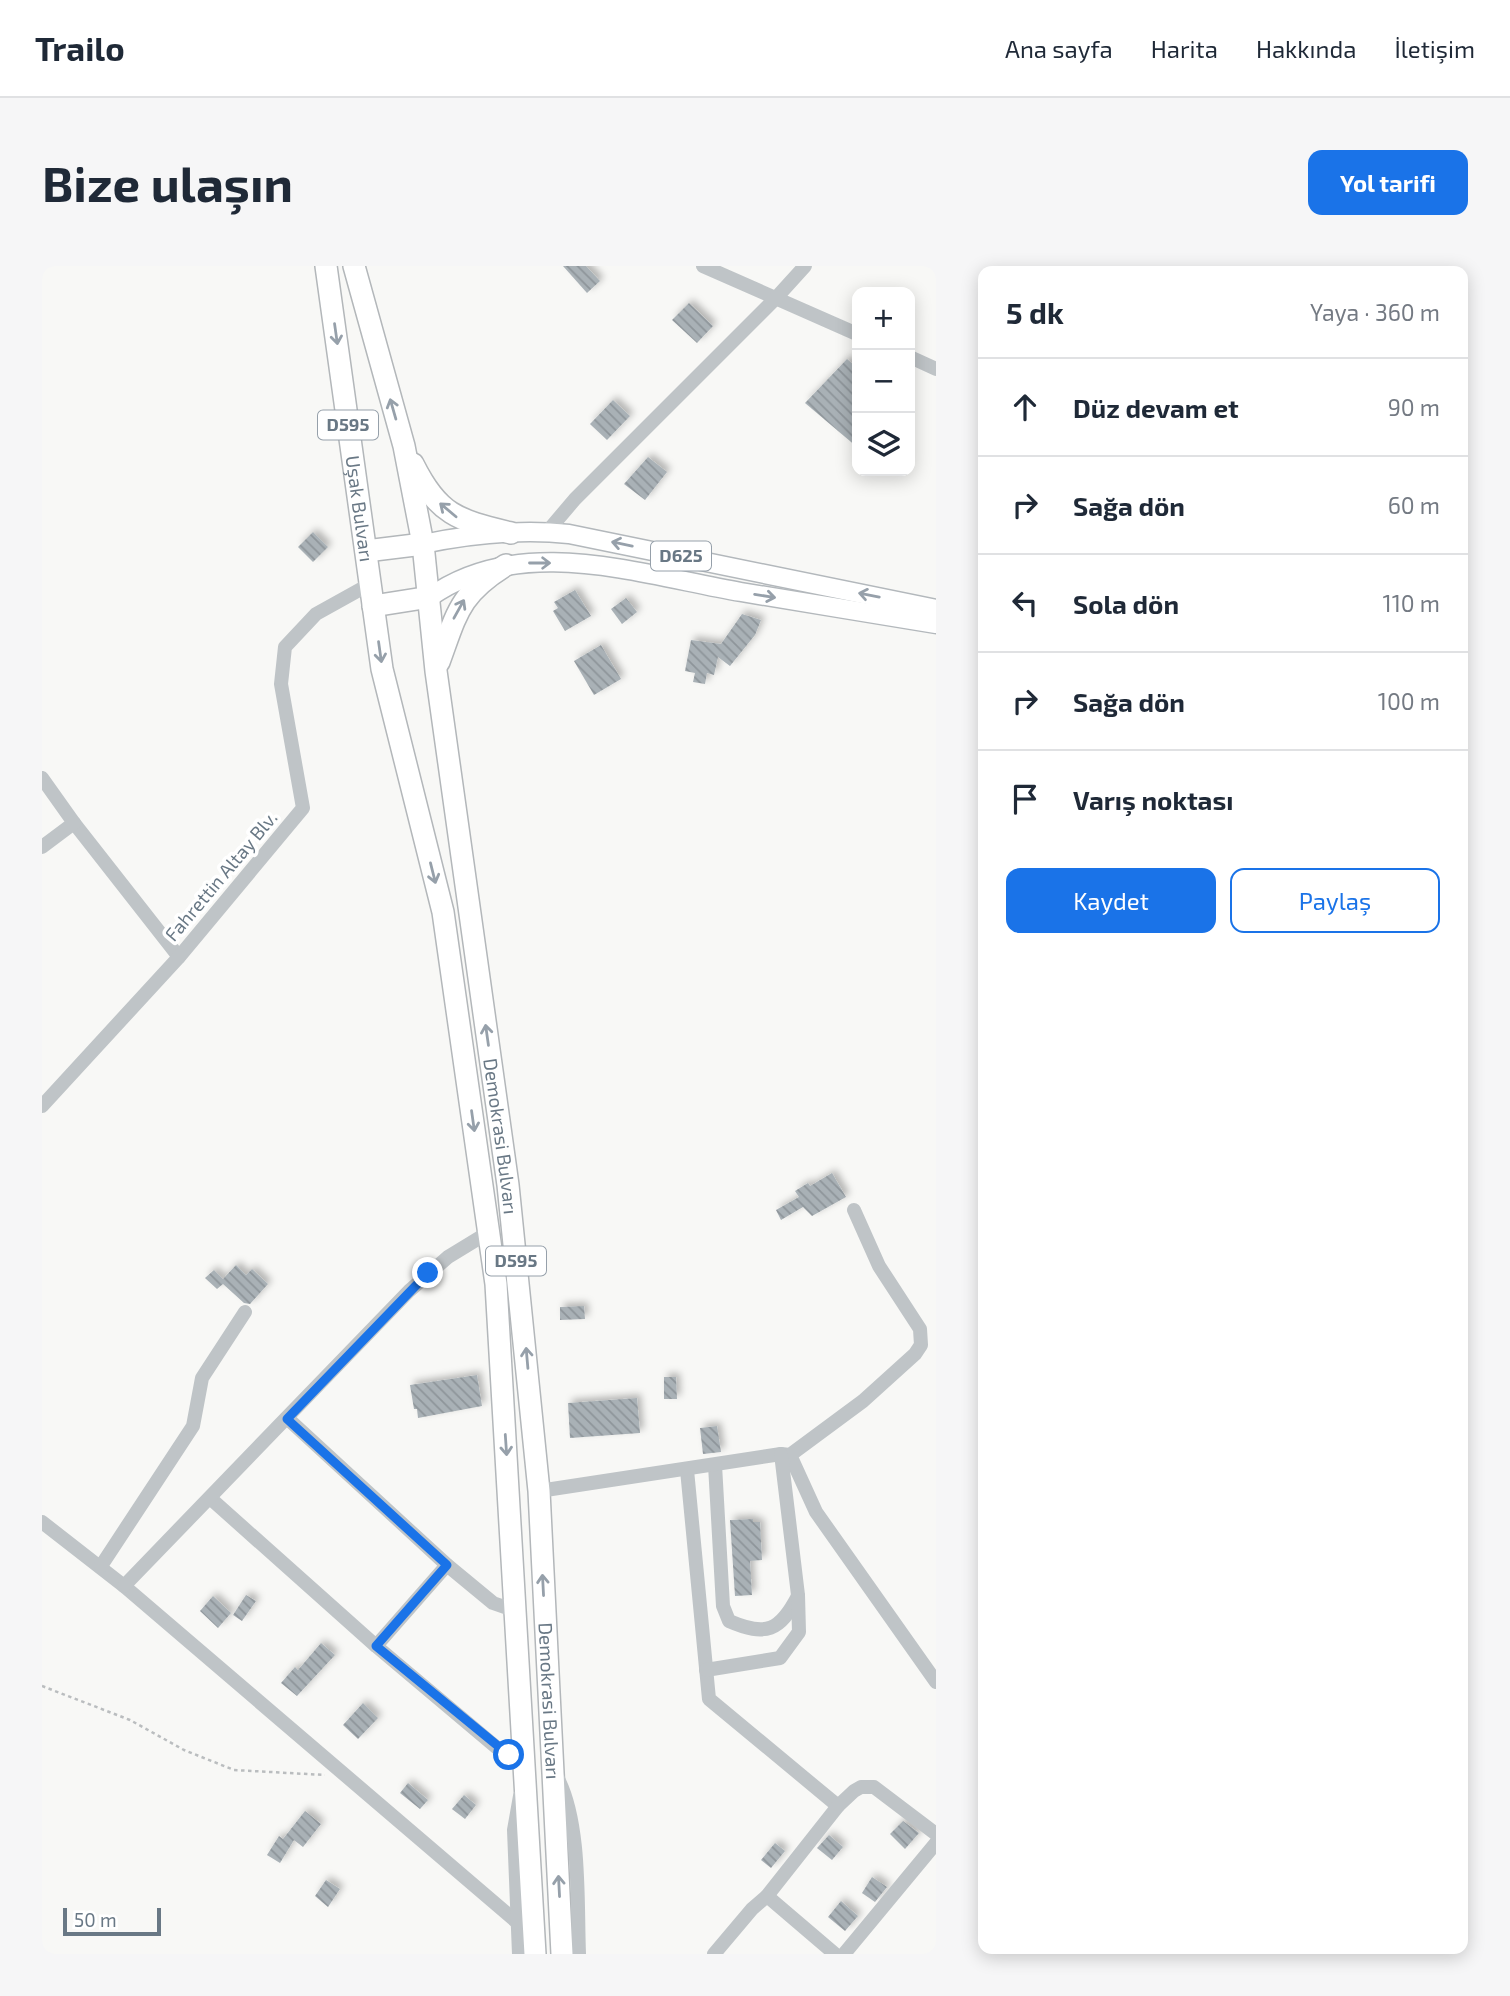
<!DOCTYPE html>
<html lang="tr">
<head>
<meta charset="utf-8">
<style>
  body { margin:0; font-family:"Exo 2",sans-serif; background:#f6f6f7; color:#1f2937 }
  .controls { position:absolute; right:21px; top:21px; display:grid; overflow:hidden; border-radius:14px; box-shadow:0 4px 18px #0003 }
  .controls button { width:63px; height:63px; display:grid; place-items:center; padding:0; border:0; border-bottom:2px solid #e0e1e3; background:#fff; color:#1f2937; font:35px sans-serif }
  .scale { position:absolute; left:21px; bottom:18px; width:98px; box-sizing:border-box; padding-left:7px; border:4px solid #697885; border-top:0; font-size:19px; line-height:24px; white-space:nowrap; color:#697885; -webkit-text-stroke:5px #fff; paint-order:stroke }
  .stop { position:absolute; width:21px; height:21px; margin:-16px; border:5px solid #1a73e8; border-radius:50%; background:#fff }
  .stop.end { background:#1a73e8; border-color:#fff; box-shadow:0 2px 7px #0008 }
  .list { margin:0; padding:0; list-style:none }
  h2 { display:flex; justify-content:space-between; align-items:center; height:91px; margin:0; padding:0 28px; font-size:30px }
  h2 small { font-size:23px; font-weight:400; color:#747a83 }
  .list li { display:grid; grid-template-columns:46px 1fr auto; gap:21px; align-items:center; box-sizing:border-box; height:98px; padding:0 28px; border-top:2px solid #e0e1e3 }
  .list b { display:block; font-size:26px; white-space:nowrap }
  .list em { font-size:23px; font-style:normal; color:#747a83 }
  .actions { display:flex; gap:14px; padding:21px 28px }
  .actions a { flex:1; padding:16px 0; border:2px solid #1a73e8; border-radius:14px; text-align:center; font-size:24px; color:#1a73e8 }
  .actions .main { background:#1a73e8; color:#fff }
  .icon { flex:none; width:38px; height:38px; fill:none; stroke:currentColor; stroke-width:2; stroke-linecap:round; stroke-linejoin:round }
  .map { position:relative; flex:none; width:894px; height:1688px; overflow:hidden; border-radius:14px }
  header { display:flex; align-items:center; gap:42px; box-sizing:border-box; height:98px; padding:0 35px; background:#fff; border-bottom:2px solid #e0e1e3 }
  header strong { font-size:33px }
  nav { display:flex; gap:38px; margin-inline-start:auto; font-size:24px }
  .intro { display:flex; align-items:center; justify-content:space-between; box-sizing:border-box; height:168px; padding:0 42px }
  h1 { margin:0; font-size:49px }
  .button { padding:18px 32px; border-radius:14px; background:#1a73e8; color:#fff; font-size:24px; font-weight:700 }
  main { display:flex; gap:42px; padding:0 42px }
  aside { flex:1; background:#fff; border-radius:14px; box-shadow:0 4px 18px #0003 }
  .map>svg:first-child { display:block }
</style>
</head>
<body>
<header>
<strong>Trailo</strong>
<nav><a>Ana sayfa</a><a>Harita</a><a>Hakkında</a><a>İletişim</a></nav>
</header>
<div class="intro"><h1>Bize ulaşın</h1><a class="button">Yol tarifi</a></div>
<main>
<div class="map">
<svg width="894" height="1688" viewBox="0 0 894 1688">
  <defs>
    <pattern id="building-back-hatch" width="6" height="6" patternUnits="userSpaceOnUse" patternTransform="scale(1.75)"><rect width="6" height="6" fill="#a9b1b6"/><path d="M-1 5l2 2M0 0l6 6M5-1l2 2" fill="none" stroke="#8e959a"/></pattern>
    <filter id="shadow"><feDropShadow dx="4" dy="-4" stdDeviation="3.5" flood-color="#0004"/></filter>
  </defs>
  <rect width="100%" height="100%" fill="#f8f8f6"/>
  <g fill="url(#building-back-hatch)" filter="url(#shadow)">
    <polygon points="521,0 544,0 558,15 545,27"/>
    <polygon points="647,37 671,60 655,77 630,54"/>
    <polygon points="805,93 815,102 815,181 763,137"/>
    <polygon points="571,134 588,150 565,174 548,158"/>
    <polygon points="606,191 625,206 603,234 582,218"/>
    <polygon points="271,266 286,281 271,296 256,281"/>
    <polygon points="533,324 549,350 523,365 511,345 516,342 512,336"/>
    <polygon points="584,332 595,346 580,358 569,343"/>
    <polygon points="700,348 719,354 713,369 688,400 676,391 672,409 665,407 663,418 651,416 653,407 643,405 649,374 679,378"/>
    <polygon points="559,379 579,413 552,429 532,395"/>
    <polygon points="790,907 804,931 770,950 761,941 739,954 734,944 757,931 753,925 766,917 768,920"/>
    <polygon points="194,999 204,1009 210,1003 226,1018 208,1038 202,1037 181,1018 175,1023 163,1012 172,1004 181,1013"/>
    <polygon points="542,1040 543,1053 518,1054 518,1041"/>
    <polygon points="435,1109 440,1140 376,1152 375,1143 372,1143 368,1119"/>
    <polygon points="622,1111 634,1111 635,1133 622,1133"/>
    <polygon points="595,1132 598,1167 528,1172 526,1137"/>
    <polygon points="675,1160 679,1186 661,1188 658,1162"/>
    <polygon points="711,1253 711,1256 718,1256 720,1294 708,1295 710,1329 693,1330 688,1254"/>
    <polygon points="204,1329 214,1335 200,1355 191,1349"/>
    <polygon points="171,1330 189,1347 176,1362 158,1345"/>
    <polygon points="279,1377 293,1389 255,1430 239,1417 253,1401 256,1404"/>
    <polygon points="321,1437 336,1452 316,1473 301,1459"/>
    <polygon points="366,1517 386,1534 378,1543 358,1527"/>
    <polygon points="422,1529 434,1539 423,1553 410,1543"/>
    <polygon points="263,1545 279,1558 261,1581 252,1574 238,1597 225,1589 237,1570 241,1573"/>
    <polygon points="861,1555 877,1567 863,1583 848,1568"/>
    <polygon points="787,1569 801,1581 790,1594 775,1582"/>
    <polygon points="733,1577 743,1585 729,1602 719,1594"/>
    <polygon points="830,1611 845,1621 833,1636 820,1627"/>
    <polygon points="284,1614 298,1623 286,1641 273,1630"/>
    <polygon points="799,1635 816,1650 803,1665 786,1651"/>
  </g>
  <g fill="none" stroke-linecap="round" stroke-linejoin="round">
    <g stroke="#b3b8bc" stroke-width="21">
      <g id="major">
        <path d="M381,278C429,268 478,263 527,268L894,343"/>
        <path d="M388,331C479,266 599,309 699,326C764,337 829,347 894,358"/>
      </g>
    </g>
    <g stroke="#b3b7ba" stroke-width="24">
      <g id="highway">
        <path id="s1" d="M284,0L340,403L401,646L454,1018L493,1688"/>
        <path id="s2" d="M312,0L362,180L381,278L394,405L466,919L497,1225L520,1688"/>
        <path d="M371,198C397,250 416,254 469,267"/>
        <polyline points="324,285 381,278"/>
        <polyline points="331,340 388,331"/>
        <path d="M397,396C415,347 417,328 464,299"/>
      </g>
    </g>
    <polyline stroke="#babdbf" stroke-width="2.5" stroke-dasharray="3.5 3.5" stroke-linecap="butt" points="0,1420 88,1454 142,1484 192,1504 283,1509"/>
    <g stroke="#bfc4c7" stroke-width="14">
      <polyline points="661,0 815,68"/>
      <polyline points="868,91 894,103"/>
      <polyline points="505,266 533,233 734,32 763,0"/>
      <polyline points="0,512 32,557 137,691"/>
      <polyline points="0,581 32,557"/>
      <polyline points="0,840 137,691 261,542 239,418 243,381 274,348 328,318"/>
      <polyline points="245,1152 405,1299 451,1337 474,1345"/>
      <polyline points="748,1189 774,1246 894,1416"/>
      <path d="M673,1199L681,1340L687,1355C724,1371 738,1365 756,1330"/>
      <polyline points="645,1204 667,1433 796,1540"/>
      <polyline points="497,1225 739,1188 748,1189 821,1135 873,1088 879,1079 878,1063 837,1000 812,944"/>
      <polyline points="168,1232 334,1380 454,1481 467,1489 483,1491"/>
      <polyline points="0,1256 82,1320 476,1657"/>
      <polyline points="59,1300 151,1160 160,1112 203,1046"/>
      <polyline points="82,1320 367,1025 406,991 447,966"/>
      <polyline points="334,1380 405,1299"/>
      <polyline points="664,1404 738,1392 757,1366 756,1329 739,1188"/>
      <path d="M516,1513C539,1558 535,1637 537,1688"/>
      <polyline points="725,1630 793,1688"/>
      <polyline points="477,1688 472,1564 478,1530"/>
      <polyline points="672,1688 710,1643 725,1630 796,1540 812,1525 819,1521 832,1521 894,1568"/>
      <polyline points="802,1688 894,1577"/>
    </g>
    <use href="#major" stroke="#fff" stroke-width="18"/>
    <use href="#highway" stroke="#fff" stroke-width="21"/>
  </g>
  <defs><path id="oneway-shaft" d="M-6 0H5M1.5-3L5.5 0L1.5 3" fill="none" stroke-width="1.6" stroke-linecap="round" stroke-linejoin="round" transform="scale(1.75)"/></defs>
  <g stroke="#96a0aa">
    <use href="#oneway-shaft" transform="translate(294 68) rotate(82)"/>
    <use href="#oneway-shaft" transform="translate(351 143) rotate(-106)"/>
    <use href="#oneway-shaft" transform="translate(406 244) rotate(-140)"/>
    <use href="#oneway-shaft" transform="translate(580 278) rotate(-168)"/>
    <use href="#oneway-shaft" transform="translate(498 297)"/>
    <use href="#oneway-shaft" transform="translate(827 329) rotate(-169)"/>
    <use href="#oneway-shaft" transform="translate(723 330) rotate(9)"/>
    <use href="#oneway-shaft" transform="translate(417 343) rotate(-61)"/>
    <use href="#oneway-shaft" transform="translate(338 386) rotate(82)"/>
    <use href="#oneway-shaft" transform="translate(391 607) rotate(76)"/>
    <use href="#oneway-shaft" transform="translate(445 769) rotate(-98)"/>
    <use href="#oneway-shaft" transform="translate(431 855) rotate(82)"/>
    <use href="#oneway-shaft" transform="translate(485 1092) rotate(-95)"/>
    <use href="#oneway-shaft" transform="translate(464 1179) rotate(86)"/>
    <use href="#oneway-shaft" transform="translate(501 1319) rotate(-93)"/>
    <use href="#oneway-shaft" transform="translate(517 1620) rotate(-93)"/>
  </g>
  <g fill="none" stroke-linecap="round" stroke-linejoin="round">
    <polyline stroke="#1a73e8" stroke-width="9" points="386,1007 245,1153 405,1299 334,1380 467,1489"/>
  </g>
  <g text-anchor="middle" stroke-width="7" stroke-linejoin="round" paint-order="stroke">
    <g fill="#fff" stroke="#96a0aa" stroke-width="2">
      <rect x="276" y="144.5" width="60" height="29" rx="5"/>
      <rect x="609" y="275.5" width="60" height="29" rx="5"/>
      <rect x="444" y="980.5" width="60" height="29" rx="5"/>
    </g>
    <g font-size="18" font-weight="bold" fill="#697885">
      <text x="306" y="165">D595</text>
      <text x="639" y="296">D625</text>
      <text x="474" y="1001">D595</text>
    </g>
    <g font-size="19" fill="#697885" stroke="#fff">
      <text dy="7" stroke="none"><textPath href="#s1" startOffset="245">Uşak Bulvarı</textPath></text>
      <text transform="translate(179 610) rotate(-50)" y="7">Fahrettin Altay Blv.</text>
      <text dy="7" stroke="none"><textPath href="#s2" startOffset="884">Demokrasi Bulvarı</textPath></text>
      <text dy="7" stroke="none"><textPath href="#s2" startOffset="1451">Demokrasi Bulvarı</textPath></text>
    </g>
  </g>
</svg>
<div class="controls">
<button>+</button>
<button>−</button>
<button><svg class="icon" aria-label="layers" viewBox="0 0 24 24"><path d="M12 4l9 5-9 5-9-5zM3 14l9 5 9-5"/></svg></button>
</div>
<div class="scale">50 m</div>
<div class="stop" style="left:467px;top:1489px"></div>
<div class="stop end" style="left:386px;top:1007px"></div>
</div>
<aside>
<h2>5 dk<small>Yaya · 360 m</small></h2>
<ul class="list">
<li><svg class="icon" aria-label="ahead" viewBox="0 0 24 24"><path d="M12 20V5M6 11l6-6 6 6"/></svg><div><b>Düz devam et</b></div><em>90 m</em></li>
<li><svg class="icon" aria-label="right" viewBox="0 0 24 24"><path d="M7 20v-9h11M14 6l5 5-5 5"/></svg><div><b>Sağa dön</b></div><em>60 m</em></li>
<li><svg class="icon" aria-label="left" viewBox="0 0 24 24"><path d="M17 20v-9H6M10 6l-5 5 5 5"/></svg><div><b>Sola dön</b></div><em>110 m</em></li>
<li><svg class="icon" aria-label="right" viewBox="0 0 24 24"><path d="M7 20v-9h11M14 6l5 5-5 5"/></svg><div><b>Sağa dön</b></div><em>100 m</em></li>
<li><svg class="icon" aria-label="arrive" viewBox="0 0 24 24"><path d="M6 21V4h12l-3 4 3 4H6"/></svg><div><b>Varış noktası</b></div></li>
</ul>
<div class="actions"><a class="main">Kaydet</a><a>Paylaş</a></div>
</aside>
</main>
</body>
</html>
